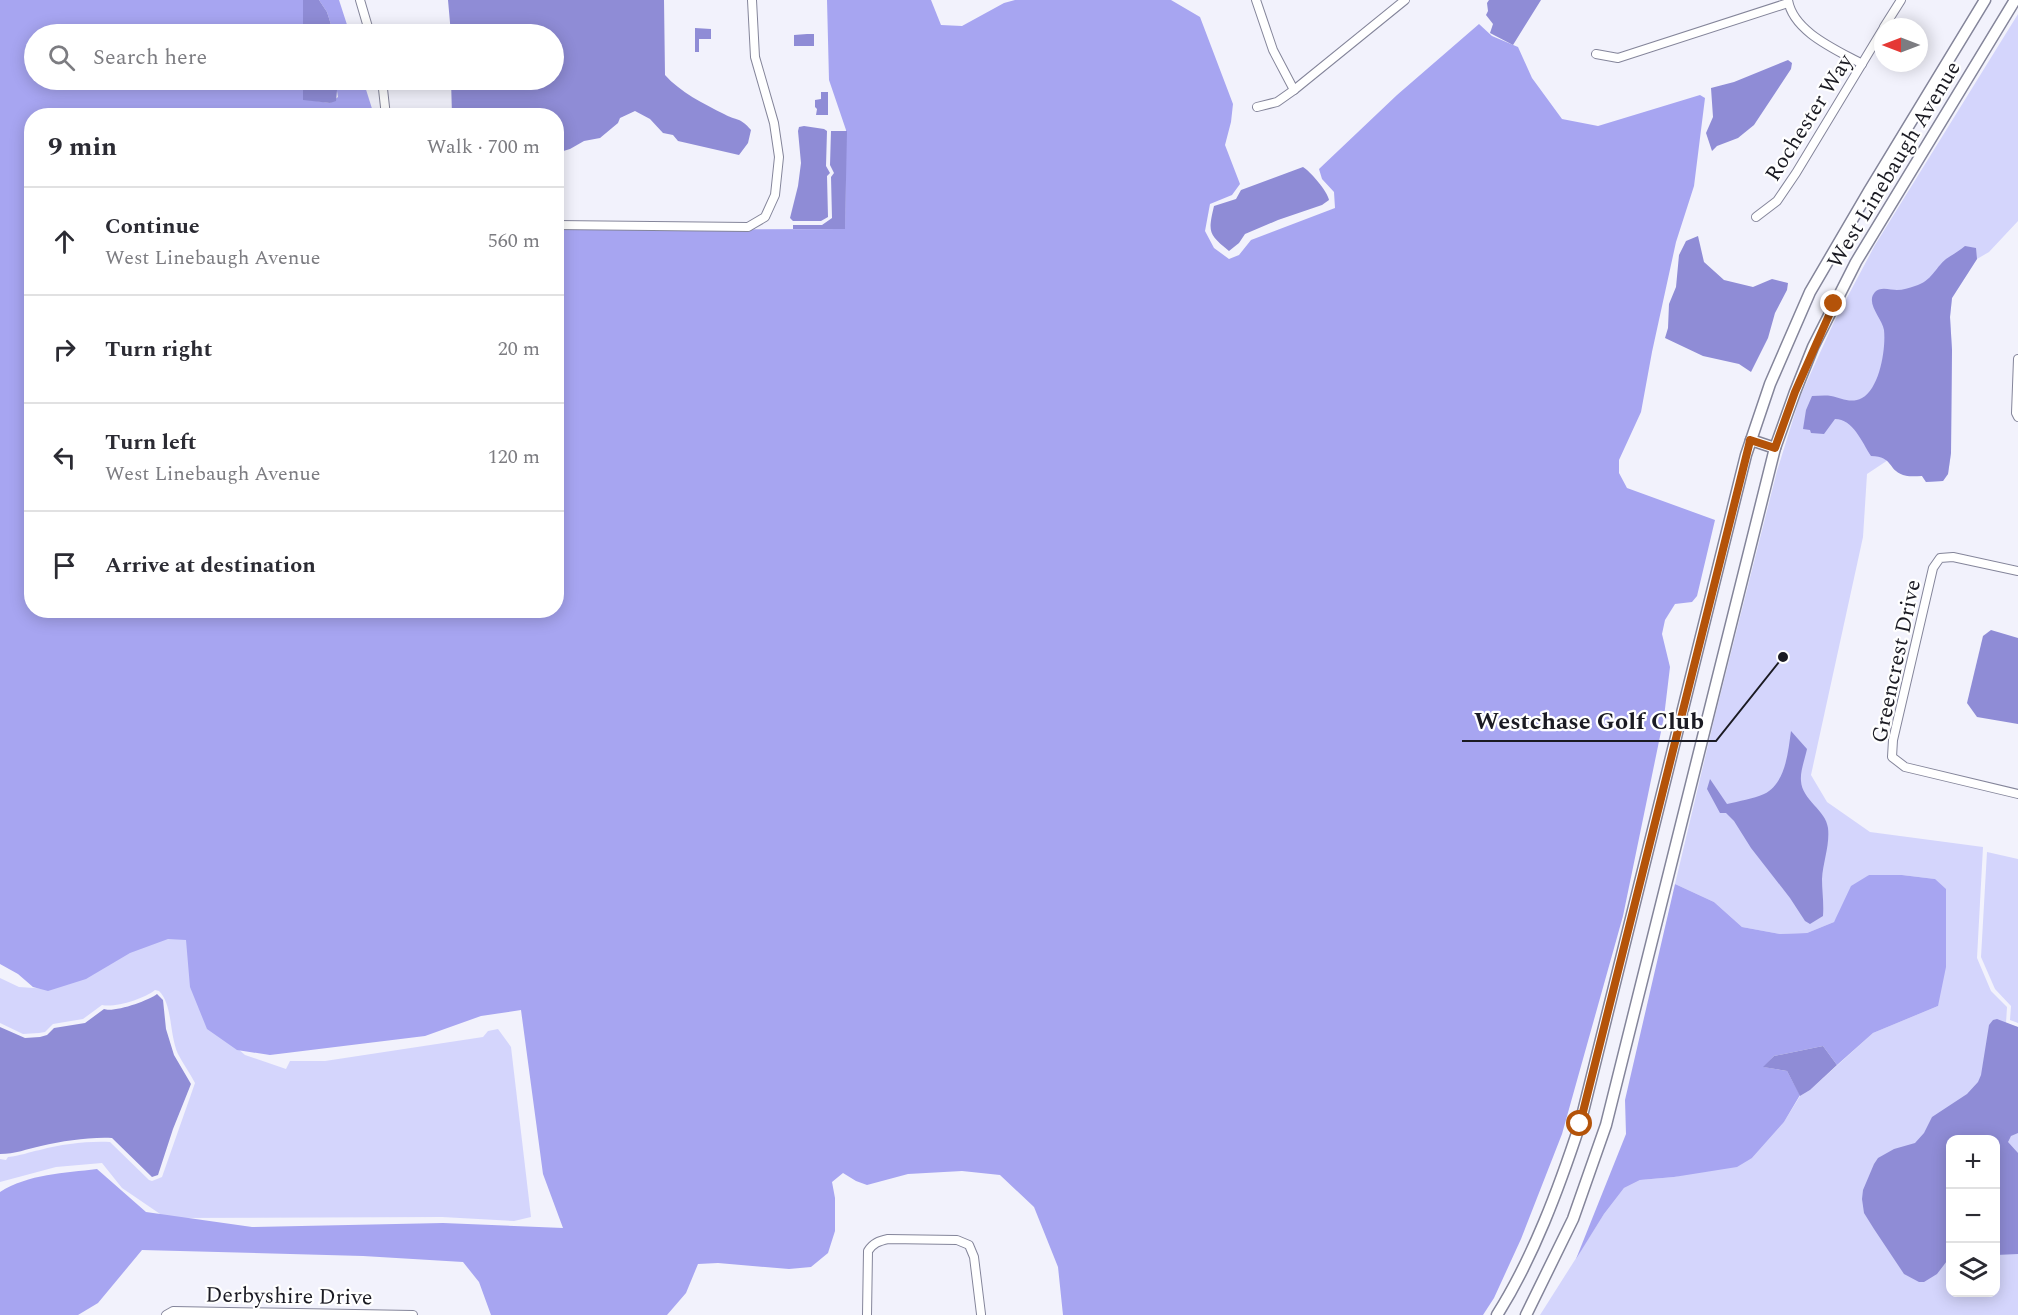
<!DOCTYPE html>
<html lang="en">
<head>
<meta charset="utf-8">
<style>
  body { margin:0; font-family:Spectral,serif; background:#f2f2f3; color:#2b2b33 }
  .controls { position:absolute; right:18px; bottom:18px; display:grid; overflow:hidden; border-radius:12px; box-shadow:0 3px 15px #0003 }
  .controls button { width:54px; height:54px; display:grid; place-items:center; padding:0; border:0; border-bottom:2px solid #e1e1e2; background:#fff; color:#2b2b33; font:30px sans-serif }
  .compass { position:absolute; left:1874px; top:18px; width:54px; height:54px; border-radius:50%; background:#fff; box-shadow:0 3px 15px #0003; rotate:270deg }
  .stop { position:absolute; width:18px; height:18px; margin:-14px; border:4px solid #b45309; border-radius:50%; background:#fff }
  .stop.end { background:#b45309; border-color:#fff; box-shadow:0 2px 6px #0008 }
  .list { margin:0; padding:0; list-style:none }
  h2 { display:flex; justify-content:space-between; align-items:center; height:78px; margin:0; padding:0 24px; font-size:26px }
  h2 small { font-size:20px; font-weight:400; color:#7c7c81 }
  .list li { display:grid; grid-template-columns:39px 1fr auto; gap:18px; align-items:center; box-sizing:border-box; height:108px; padding:0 24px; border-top:2px solid #e1e1e2 }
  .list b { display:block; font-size:22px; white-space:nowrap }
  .list p { margin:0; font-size:20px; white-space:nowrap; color:#7c7c81 }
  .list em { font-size:20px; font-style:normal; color:#7c7c81 }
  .icon { flex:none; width:33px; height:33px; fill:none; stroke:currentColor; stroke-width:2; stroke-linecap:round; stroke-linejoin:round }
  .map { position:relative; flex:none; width:2018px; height:1315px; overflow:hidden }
  .search { position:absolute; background:#fff; box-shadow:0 3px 15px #0003; left:24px; top:24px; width:540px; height:66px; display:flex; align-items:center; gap:15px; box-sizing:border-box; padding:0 21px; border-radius:33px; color:#7c7c81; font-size:22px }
  .panel { position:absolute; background:#fff; box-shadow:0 3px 15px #0003; left:24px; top:108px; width:540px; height:510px; border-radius:24px }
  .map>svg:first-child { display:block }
</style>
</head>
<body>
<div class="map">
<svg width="2018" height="1315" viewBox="0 0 2018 1315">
  <rect width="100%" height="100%" fill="#f2f2fc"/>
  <g fill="#d4d5fc" fill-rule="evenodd">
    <path d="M2018,14V221L1989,252L1977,259L1952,298L1950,317L1952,350L1951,453L1948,474L1943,481L1926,482L1922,476C1905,476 1898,474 1888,460L1867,474L1863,537L1811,775L1827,802L1870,832L1983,847L1977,958L1991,991L2007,1007L2006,1023L2018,1027V1315H1540L1604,1214L1624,1188L1640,1180L1674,1177L1752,1158L1784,1122L1800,1096L1810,1090L1873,1033L1938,1006L1935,879L1902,875H1869L1841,910L1834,922L1807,933L1780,934L1742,927L1714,902L1675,884L1714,720L1777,471L1800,397L1833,324L1875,245ZM1950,1140H1996V1292H1950Z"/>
    <polygon points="1987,852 2018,859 2018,1023 2010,1020 2011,1006 1995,989 1981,957"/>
    <path d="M169,937H184L207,950L228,1040L245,1055L286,1069L290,1061H325L483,1037L488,1031L498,1029L511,1047L531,1217L514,1221L442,1217L166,1218L122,1188L102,1163L56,1167L0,1182V1159L6,1160L8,1157C20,1156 29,1152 40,1150C62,1144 87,1141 110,1142L149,1180L152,1181L162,1177L195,1083C190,1073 183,1064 178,1054C169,1034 173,1005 159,991L155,990C144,999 115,1008 102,1005L83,1019L53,1024L45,1032L39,1033L23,1034L0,1023V978L19,987L49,989L147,944Z"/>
  </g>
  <g fill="#a7a5f1">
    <path d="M0,0H303V34H34V80H303V99L330,103L338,97L336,85L338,80H363L374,115L32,116V610H556L557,230L845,229L846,130L829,80L827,0H931L941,25L962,26L1004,3L1015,0H1171L1200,17L1233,104L1231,122L1225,145L1240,184L1232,195L1210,204L1205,231L1214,248L1229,259L1239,255L1251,240L1335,208L1334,192L1322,179L1319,169L1397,95L1479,24L1492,36L1518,47L1532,78L1562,119L1598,126L1700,95L1705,98L1694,186L1676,242L1652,352L1641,412L1619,460V473L1627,488L1715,520L1697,596L1692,602L1675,604L1665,620L1662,634L1670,667L1664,717L1623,916L1562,1134L1521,1239L1494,1298L1483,1315H1063L1058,1267L1034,1207L1000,1175L962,1171L908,1174L867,1185L856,1181L843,1173L832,1182L835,1198V1231L828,1253L811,1267L789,1269L718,1263L698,1264L686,1293L667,1315H491L479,1282L463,1262L363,1256L142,1250L98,1303L78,1315H0V1192C28,1174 65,1173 97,1169L146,1212L252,1227L443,1223L563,1228L543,1174L521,1010L481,1016L425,1036L270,1055L237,1050L207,1029L190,987L186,940L168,939L130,953L86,979L48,991L33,987L18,974L0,964Z"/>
    <polygon points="319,0 339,0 350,34 334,34 327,12"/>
    <polygon points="1869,875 1902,875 1935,879 1946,889 1946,967 1938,1006 1873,1033 1837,1065 1823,1046 1774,1056 1764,1067 1787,1071 1800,1095 1784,1122 1752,1158 1737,1167 1674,1177 1640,1180 1624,1188 1604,1214 1576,1259 1626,1134 1625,1100 1675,884 1714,902 1742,927 1780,934 1807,933 1834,922 1851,886"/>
  </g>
  <g fill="#8f8cd6">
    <polygon points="303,0 319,0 327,12 334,34 303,34"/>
    <path d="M448,0H664L665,75C680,92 704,104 724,114C737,121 740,117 751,130L748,143L739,155L678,141L673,135L663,133L650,119L635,111L620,118L618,123L600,138L584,141L570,149L557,153L556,116L452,115L451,80H554V34H451Z"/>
    <polygon points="1489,0 1541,0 1513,45 1490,33 1493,24 1486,15 1488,11 1487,3"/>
    <polygon points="695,28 711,29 711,39 699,39 699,52 695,52"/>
    <polygon points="807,34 814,34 814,46 794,46 794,35"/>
    <polygon points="1788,60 1792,63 1791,69 1754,125 1738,138 1717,146 1712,151 1706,133 1713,117 1711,88 1734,82"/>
    <polygon points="303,80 338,80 336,101 330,103 303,100"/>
    <polygon points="821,92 828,92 828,115 816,115 817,109 815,107 815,100 821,99"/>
    <polygon points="804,126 824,129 827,131 826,166 830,173 827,176 828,217 821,221 793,221 790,218 798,186 801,163 798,131 799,127"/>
    <polygon points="831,131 847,131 845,229 793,229 793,225 822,225 832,218 831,177 834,173 830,165"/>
    <path d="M1303,167C1310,171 1328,192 1329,200L1322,205L1278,220L1245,234L1239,243L1229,251C1208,234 1208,232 1214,206L1236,199L1241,190Z"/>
    <polygon points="1698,236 1704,262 1724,280 1753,287 1772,279 1788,283 1787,290 1775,313 1768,338 1751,372 1739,364 1703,356 1665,338 1668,328 1669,304 1676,287 1679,255 1686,241"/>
    <path d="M1965,246L1976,248L1977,259L1952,298L1950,317L1952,350L1951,453L1948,474L1943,481L1926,482L1922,476C1916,476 1908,477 1903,475C1887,469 1894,457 1871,456C1862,442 1853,419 1835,419L1824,434L1811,433L1810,430L1803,429L1806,410L1812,396C1818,396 1825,395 1831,396C1841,398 1851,404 1862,398C1880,388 1886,348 1884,330C1882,318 1865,303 1875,292C1880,286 1891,290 1897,290C1903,290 1909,288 1915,286C1932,281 1935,268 1946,259C1952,255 1959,251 1965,246Z"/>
    <polygon points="1991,630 2018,638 2018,724 1977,717 1967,703 1983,636"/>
    <path d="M1791,731L1807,749C1805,759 1800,771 1801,781C1802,800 1826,810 1828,828C1830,845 1823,862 1822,879C1822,891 1824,903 1823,916L1810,924L1805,921L1790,898L1751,848L1734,821L1726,813H1720L1707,789L1710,779L1727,804C1739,801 1753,799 1764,794C1786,783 1788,752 1791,731Z"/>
    <path d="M157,994L163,1000L166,1029L174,1055L191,1084L173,1129L158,1175L152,1177L112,1138C88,1137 64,1141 41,1146C27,1149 15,1154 0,1154V1027L25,1038L40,1037L47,1035L54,1028L85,1023L104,1009C113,1013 148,1001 157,994Z"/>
    <polygon points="1997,1019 2018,1027 2018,1133 2011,1136 2008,1142 2018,1153 2018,1254 1996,1255 1996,1140 1950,1140 1950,1257 1937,1274 1924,1282 1919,1282 1904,1274 1874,1229 1864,1213 1862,1199 1863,1190 1874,1164 1878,1158 1894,1149 1915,1143 1924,1133 1932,1117 1967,1094 1978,1082 1981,1075 1989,1025 1993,1020"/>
    <polygon points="1823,1046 1837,1065 1810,1090 1800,1096 1787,1071 1763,1067 1774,1056"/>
  </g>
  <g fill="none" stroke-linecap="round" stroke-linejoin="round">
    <g stroke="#84859a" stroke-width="10">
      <g id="minor">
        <polyline points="360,0 370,34"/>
        <polyline points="1256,0 1273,50 1294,90"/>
        <path d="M1788,0C1793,32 1837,50 1862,64"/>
        <polyline points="1884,27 1901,0"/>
        <polyline points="1596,54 1618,58 1788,3"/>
        <polyline points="382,80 386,116"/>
        <polyline points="1257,107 1277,102 1294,90 1405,0"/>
        <polyline points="1756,217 1777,201 1796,173 1883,29"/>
        <polyline points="556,225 748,227 765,217 775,195 779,157 774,123 755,57 752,0"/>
        <polyline points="2018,359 2016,413 2018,417"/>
        <polyline points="2018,571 1953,557 1940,558 1933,568 1893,740 1892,757 1905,767 2018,794"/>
        <polyline points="166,1315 173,1311 413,1315"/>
        <path d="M867,1315L868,1251C873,1243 879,1241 888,1239L957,1240L969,1245L974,1257L981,1314"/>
      </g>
    </g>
    <g stroke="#84859a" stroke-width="13">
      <g id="major">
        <polyline points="1751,440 1775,448"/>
        <path d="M1497,1315C1533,1258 1559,1188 1580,1124L1746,455L1770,384L1810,292L1869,191L1985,0"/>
        <polyline points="1526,1315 1573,1219 1606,1125 1775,448 1795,392 1813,347 1856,262 2015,0"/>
      </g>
    </g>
    <use href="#minor" stroke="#fff" stroke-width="8"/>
    <use href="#major" stroke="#fff" stroke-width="10"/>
  </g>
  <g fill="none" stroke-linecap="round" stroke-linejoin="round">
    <polyline stroke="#b45309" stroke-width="8" points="1580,1124 1749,445 1750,440 1775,448 1795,392 1834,304"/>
  </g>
  <g text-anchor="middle" stroke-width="4.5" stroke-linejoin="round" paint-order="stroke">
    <g font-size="22" fill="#1b1b23" stroke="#fff">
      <text transform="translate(1808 117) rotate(-58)" y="8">Rochester Way</text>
      <text transform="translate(1893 164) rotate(-59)" y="8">West Linebaugh Avenue</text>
      <text transform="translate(1895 661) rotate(-78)" y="8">Greencrest Drive</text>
      <text transform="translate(289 1295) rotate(1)" y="8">Derbyshire Drive</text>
    </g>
  </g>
  <path fill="none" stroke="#1b1b23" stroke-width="2" d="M1783 657L1716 741H1462"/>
  <circle fill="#1b1b23" stroke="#fff" stroke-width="2" cx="1783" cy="657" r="6"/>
  <g font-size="24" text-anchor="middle" font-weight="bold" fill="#1b1b23" stroke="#fff" stroke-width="4.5" stroke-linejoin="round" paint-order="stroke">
    <text x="1589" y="729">Westchase Golf Club</text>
  </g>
</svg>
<div class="controls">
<button>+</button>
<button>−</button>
<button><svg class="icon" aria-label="layers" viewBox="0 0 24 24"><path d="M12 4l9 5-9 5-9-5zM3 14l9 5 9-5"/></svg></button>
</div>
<svg class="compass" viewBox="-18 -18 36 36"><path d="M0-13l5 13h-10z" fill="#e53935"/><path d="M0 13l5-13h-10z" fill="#7c7c81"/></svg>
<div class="stop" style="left:1580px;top:1124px"></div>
<div class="stop end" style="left:1834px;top:304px"></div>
<div class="search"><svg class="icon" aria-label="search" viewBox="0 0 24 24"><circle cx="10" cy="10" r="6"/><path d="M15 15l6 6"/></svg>Search here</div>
<section class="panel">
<h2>9 min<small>Walk · 700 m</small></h2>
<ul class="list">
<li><svg class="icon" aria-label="ahead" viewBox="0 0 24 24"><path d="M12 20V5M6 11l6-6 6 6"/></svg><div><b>Continue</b><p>West Linebaugh Avenue</p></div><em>560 m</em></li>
<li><svg class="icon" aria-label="right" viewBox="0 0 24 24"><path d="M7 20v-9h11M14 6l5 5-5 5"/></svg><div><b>Turn right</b></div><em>20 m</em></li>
<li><svg class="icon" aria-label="left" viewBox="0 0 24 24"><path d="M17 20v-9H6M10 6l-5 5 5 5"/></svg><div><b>Turn left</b><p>West Linebaugh Avenue</p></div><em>120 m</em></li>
<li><svg class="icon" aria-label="arrive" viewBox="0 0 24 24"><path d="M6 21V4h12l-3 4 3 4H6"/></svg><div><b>Arrive at destination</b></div></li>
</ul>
</section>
</div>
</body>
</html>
